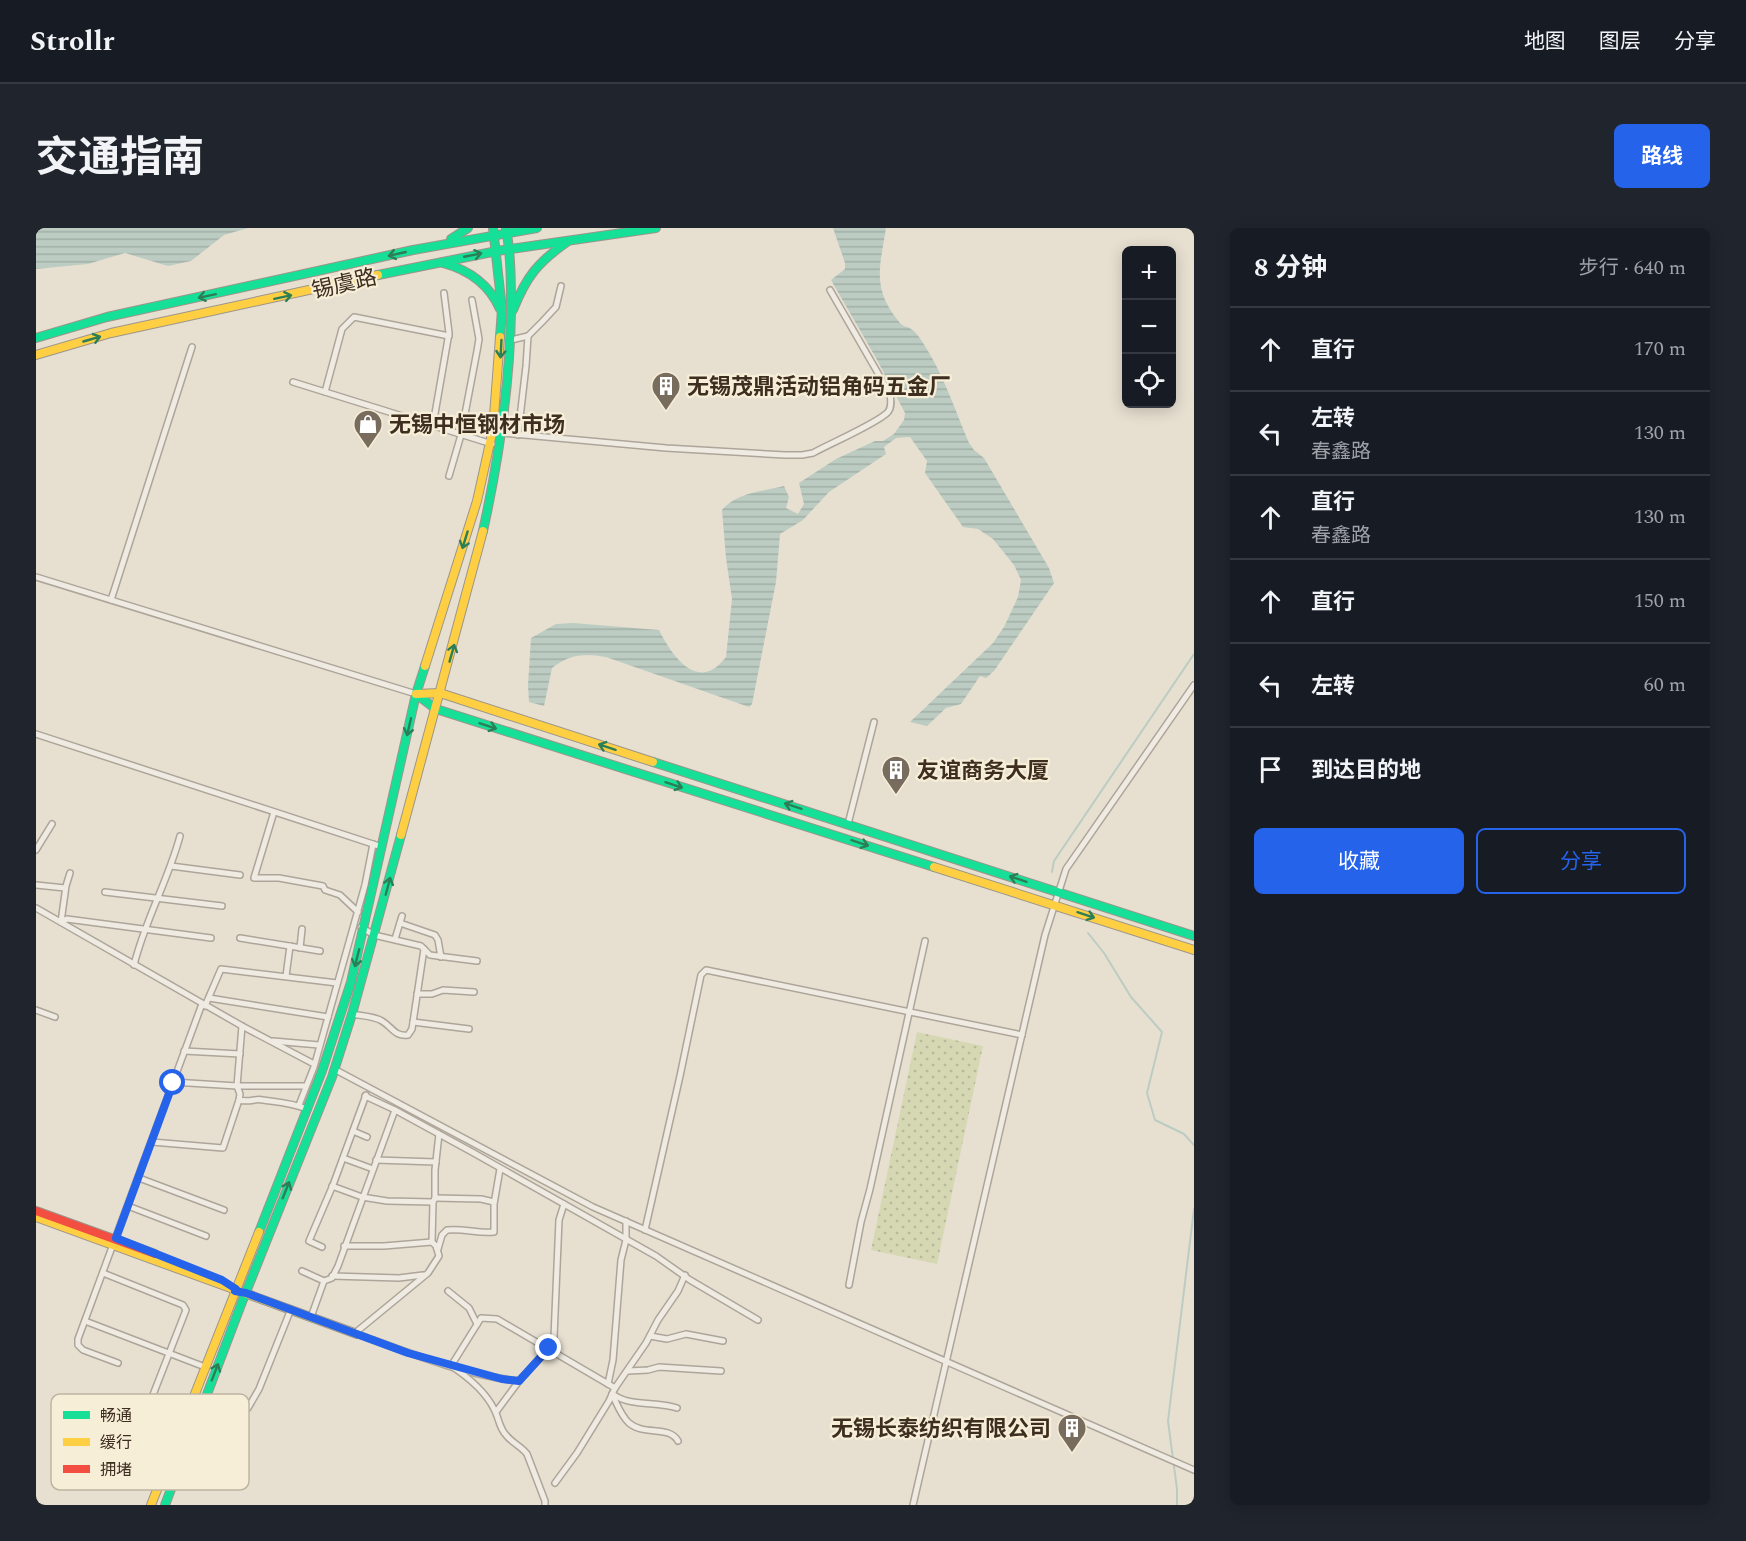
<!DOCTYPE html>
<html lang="zh">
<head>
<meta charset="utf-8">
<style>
  body { margin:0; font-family:Spectral,"Noto Sans SC",serif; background:#20242c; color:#f1f3f6 }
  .controls { position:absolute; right:18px; top:18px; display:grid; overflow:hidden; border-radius:9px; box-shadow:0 3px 15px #0003 }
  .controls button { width:54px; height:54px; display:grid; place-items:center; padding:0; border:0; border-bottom:2px solid #363941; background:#171b24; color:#f1f3f6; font:30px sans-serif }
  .stop { position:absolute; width:18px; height:18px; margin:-14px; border:4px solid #2563eb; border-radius:50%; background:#fff }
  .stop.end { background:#2563eb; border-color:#fff; box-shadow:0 2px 6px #0008 }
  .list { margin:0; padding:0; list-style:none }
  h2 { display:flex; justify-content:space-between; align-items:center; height:78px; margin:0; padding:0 24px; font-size:26px }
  h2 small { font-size:20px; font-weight:400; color:#9ea1a6 }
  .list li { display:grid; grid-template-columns:39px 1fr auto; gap:18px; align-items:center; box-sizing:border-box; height:84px; padding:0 24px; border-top:2px solid #363941 }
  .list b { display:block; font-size:22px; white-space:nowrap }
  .list p { margin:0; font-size:20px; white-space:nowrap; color:#9ea1a6 }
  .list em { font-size:20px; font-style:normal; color:#9ea1a6 }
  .actions { display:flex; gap:12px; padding:18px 24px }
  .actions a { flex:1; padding:14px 0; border:2px solid #2563eb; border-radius:9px; text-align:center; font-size:21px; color:#2563eb }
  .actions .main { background:#2563eb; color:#fff }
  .icon { flex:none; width:33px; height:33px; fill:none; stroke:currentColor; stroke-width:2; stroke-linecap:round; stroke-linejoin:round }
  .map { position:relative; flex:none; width:1158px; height:1277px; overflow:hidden; border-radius:9px }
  header { display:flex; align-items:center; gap:36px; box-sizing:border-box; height:84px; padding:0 30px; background:#171b24; border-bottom:2px solid #363941 }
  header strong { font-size:28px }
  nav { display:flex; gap:33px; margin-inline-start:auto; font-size:21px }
  .intro { display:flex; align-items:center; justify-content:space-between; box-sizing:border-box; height:144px; padding:0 36px }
  h1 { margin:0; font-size:42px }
  .button { padding:15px 27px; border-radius:9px; background:#2563eb; color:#fff; font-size:21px; font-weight:700 }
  main { display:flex; gap:36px; padding:0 36px }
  aside { flex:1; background:#171b24; border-radius:9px; box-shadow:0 3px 15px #0003 }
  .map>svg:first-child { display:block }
</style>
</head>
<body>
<header>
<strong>Strollr</strong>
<nav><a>地图</a><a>图层</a><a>分享</a></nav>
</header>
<div class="intro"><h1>交通指南</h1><a class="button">路线</a></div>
<main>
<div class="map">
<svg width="1158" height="1277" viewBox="0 0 1158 1277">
  <defs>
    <pattern id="grass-dots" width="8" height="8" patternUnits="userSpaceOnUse" patternTransform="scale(1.5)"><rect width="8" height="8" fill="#d6d7b3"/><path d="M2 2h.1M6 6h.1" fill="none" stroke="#b9b99a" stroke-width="1.8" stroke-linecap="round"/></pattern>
    <pattern id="water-rules" width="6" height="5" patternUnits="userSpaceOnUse" patternTransform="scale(1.5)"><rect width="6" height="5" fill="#bcccc2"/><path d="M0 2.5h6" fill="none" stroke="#a2b0a6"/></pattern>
  </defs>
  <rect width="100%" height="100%" fill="#e7e0d1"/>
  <polygon fill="url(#grass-dots)" points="881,804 947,818 901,1036 835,1022"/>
  <g fill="url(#water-rules)">
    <polygon points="0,0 212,0 188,7 155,33 132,38 89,25 52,36 0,41"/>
    <path d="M797,0H850C844,39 835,61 864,95C867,99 871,98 875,101C880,104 884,110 887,115C907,145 919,182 933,215L938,222L948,230L1013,340L1018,355L958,443L950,450L944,448L925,476L910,480L891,498L874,494L957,415L968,399L982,369L985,352L978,337L957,311L942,301L927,299L889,245L891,233L874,209L860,210L848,219L850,226L793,264L767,292L744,306L740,354L716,476L713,479L570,429C548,425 534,426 516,440L508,478L493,474L492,457L495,410L520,396L537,395L623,402C636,428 662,466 690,429L696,371L690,330L686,282C699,265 728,263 748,258L753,269L750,280L762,286L768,276L763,255L800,231L839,213H847L858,206L868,192L869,185L840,130L795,52L809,41V35Z"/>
  </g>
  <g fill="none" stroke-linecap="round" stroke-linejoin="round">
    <g stroke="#bcccc2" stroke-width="2">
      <polyline points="1016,644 1018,633 1158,426"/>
      <polyline points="1052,705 1068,725 1095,769 1126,804 1111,865 1119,892 1148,906 1158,917"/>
      <polyline points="1141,1277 1141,1261 1132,1193 1158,981"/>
    </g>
    <g stroke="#ada599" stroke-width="8">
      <g id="street">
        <polyline points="475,112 492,108 506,94 520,79 525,58"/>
        <polyline points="257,154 456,216"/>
        <polyline points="289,164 306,101 318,89 413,108"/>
        <polyline points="397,197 413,105 408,65"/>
        <path d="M466,205L630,220L749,227H766L777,225C793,216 842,195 852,184C856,179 855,172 854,166L794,62"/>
        <polyline points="482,207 490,138 492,108"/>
        <polyline points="413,248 425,207 441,123 443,111 436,72"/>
        <polyline points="0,349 380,466"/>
        <polyline points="75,372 156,119"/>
        <polyline points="0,506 346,619"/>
        <polyline points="238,584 218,650 243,650 287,658 289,662 304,667 322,684"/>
        <polyline points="812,596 838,494"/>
        <polyline points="0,622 16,596"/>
        <polyline points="135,638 204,647"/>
        <polyline points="34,645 30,658 25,694 31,691 175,710"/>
        <polyline points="0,657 29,660"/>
        <polyline points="69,664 186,678"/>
        <polyline points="0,680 206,798 278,836"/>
        <polyline points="364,695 399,707 402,712 405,729"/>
        <polyline points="325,699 338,707 385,718 394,727 441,733"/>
        <polyline points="204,710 284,723"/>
        <polyline points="359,711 366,688"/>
        <polyline points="264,720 266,701"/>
        <path d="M98,737C109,692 132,653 144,608"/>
        <polyline points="250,748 254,718"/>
        <polyline points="381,766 396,766 407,762 438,764"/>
        <polyline points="173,770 292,789"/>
        <polyline points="169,778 185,741 301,755"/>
        <polyline points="0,782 19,789"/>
        <path d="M316,786C326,788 338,788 346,793C356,799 359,809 372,807L376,801L388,721"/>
        <polyline points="377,794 433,801"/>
        <path d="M206,798L201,858L204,866L203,872C215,875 218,870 227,872C242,874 257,875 271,881"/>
        <polyline points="237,813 283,817"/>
        <polyline points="148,823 204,826"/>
        <polyline points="298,841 557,979 1158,1242"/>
        <polyline points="137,854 201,858 270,858"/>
        <polyline points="329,868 359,882 436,924 620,1028 654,1052 722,1092"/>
        <polyline points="263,877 278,839 329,657 337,616"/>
        <polyline points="317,903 331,909"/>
        <polyline points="116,914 187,920 203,872"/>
        <polyline points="307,930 337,941"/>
        <polyline points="340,932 400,934"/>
        <polyline points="103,950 188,982"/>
        <polyline points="296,958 326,969 351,973 397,974"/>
        <polyline points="399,970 445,971 458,974"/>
        <polyline points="92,978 170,1008"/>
        <polyline points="609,1002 644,848 665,747 670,742 986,807"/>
        <polyline points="308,1018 348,1018 396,1014"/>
        <polyline points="286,1019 273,1013 297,957 330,867"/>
        <path d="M402,1021L406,1007L411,1002C428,1000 442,1006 458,1004V976L464,941"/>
        <polyline points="266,1043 288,1053"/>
        <polyline points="67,1045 147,1077 150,1082 115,1172"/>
        <polyline points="296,1048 363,1050 387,1047"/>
        <polyline points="813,1057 825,994 834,961 889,713"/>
        <polyline points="412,1063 433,1080 441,1096"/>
        <polyline points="275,1089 288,1053 296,1050 302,1038 359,882"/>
        <polyline points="49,1093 169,1139"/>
        <polyline points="319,1105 392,1045 403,1028 400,1018 396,1014 397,974 399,970 399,942 403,906"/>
        <path d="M321,1106C373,1125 428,1147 483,1153L513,1120L518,1109L523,992L528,976"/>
        <polyline points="614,1108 631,1111 650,1106 687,1113"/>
        <polyline points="82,1135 47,1122 42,1117 42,1111 166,776"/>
        <polyline points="592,1143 612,1142 623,1139 685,1143"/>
        <polyline points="572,1156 577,1132 585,1032 590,1012 590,993"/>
        <path d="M576,1166C581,1176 585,1188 593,1195C608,1208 633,1197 642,1213"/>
        <path d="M578,1167C596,1179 620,1173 641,1180"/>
        <polyline points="212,1180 223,1161 255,1081"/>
        <polyline points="460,1184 483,1153"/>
        <polyline points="519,1255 541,1225 573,1173 579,1160 610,1115 622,1092 642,1063 649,1047"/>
        <path d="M509,1277V1273L491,1226C485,1218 476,1215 470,1207C463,1200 463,1190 458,1181C449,1163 432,1149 415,1138L445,1090L461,1091L579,1160"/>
        <polyline points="877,1277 1009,707 1030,641 1158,457"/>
      </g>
    </g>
    <g stroke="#9c958a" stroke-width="10">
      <g id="fast">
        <polyline points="457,0 466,81 464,109"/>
        <polyline points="415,11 432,0"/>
        <path d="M407,35C433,42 453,56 464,81"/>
        <polyline points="342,47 461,23 620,0"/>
        <path d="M477,82C490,49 502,34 531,14"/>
        <polyline points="0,110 71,89 377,22 501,0"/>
        <path d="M447,303C463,230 474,157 475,83C475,55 475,27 470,0"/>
        <polyline points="380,466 400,481 898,639"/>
        <polyline points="617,534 1158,708"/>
        <polyline points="223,1004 286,843 315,754 380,466 389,438"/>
        <polyline points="129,1277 206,1074 296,849 316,786 365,607"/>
      </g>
    </g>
    <g stroke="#9c958a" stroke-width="10">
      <g id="slow">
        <polyline points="0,127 75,105 342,47"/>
        <polyline points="389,438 441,273 457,201 464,109"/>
        <polyline points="380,466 404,465 617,534"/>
        <polyline points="365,607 447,303"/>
        <polyline points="898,639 1158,722"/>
        <polyline points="0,989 321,1106"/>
        <polyline points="115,1277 223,1004"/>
      </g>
    </g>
    <g stroke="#9c958a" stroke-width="10">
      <polyline id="jam" points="0,983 119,1026"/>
    </g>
    <use href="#street" stroke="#efebe3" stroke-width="5"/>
    <use href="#fast" stroke="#16e098" stroke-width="8"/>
    <use href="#slow" stroke="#ffcf43" stroke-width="8"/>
    <use href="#jam" stroke="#f24e42" stroke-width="8"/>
  </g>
  <defs><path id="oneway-shaft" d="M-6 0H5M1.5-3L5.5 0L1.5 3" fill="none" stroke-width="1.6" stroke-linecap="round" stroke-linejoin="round" transform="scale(1.5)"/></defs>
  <g stroke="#2b7e56">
    <use href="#oneway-shaft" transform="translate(361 26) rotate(167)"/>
    <use href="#oneway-shaft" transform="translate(437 27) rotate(-11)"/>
    <use href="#oneway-shaft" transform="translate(171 68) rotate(168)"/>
    <use href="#oneway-shaft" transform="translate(247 69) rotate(-12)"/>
    <use href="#oneway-shaft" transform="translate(56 111) rotate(-16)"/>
    <use href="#oneway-shaft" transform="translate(465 121) rotate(93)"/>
    <use href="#oneway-shaft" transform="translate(429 312) rotate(107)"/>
    <use href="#oneway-shaft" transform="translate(416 425) rotate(-74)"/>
    <use href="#oneway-shaft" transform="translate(452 498) rotate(18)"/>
    <use href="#oneway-shaft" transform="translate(373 499) rotate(103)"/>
    <use href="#oneway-shaft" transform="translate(571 519) rotate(-162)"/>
    <use href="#oneway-shaft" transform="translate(638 557) rotate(18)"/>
    <use href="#oneway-shaft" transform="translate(757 578) rotate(-162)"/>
    <use href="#oneway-shaft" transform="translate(824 615) rotate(18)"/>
    <use href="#oneway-shaft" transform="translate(982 651) rotate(-162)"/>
    <use href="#oneway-shaft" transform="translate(352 658) rotate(-75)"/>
    <use href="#oneway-shaft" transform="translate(1050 687) rotate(18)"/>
    <use href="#oneway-shaft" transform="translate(321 730) rotate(104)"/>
    <use href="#oneway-shaft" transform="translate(250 962) rotate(-68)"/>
    <use href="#oneway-shaft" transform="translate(179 1144) rotate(-69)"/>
  </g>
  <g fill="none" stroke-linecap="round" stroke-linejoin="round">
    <polyline stroke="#2563eb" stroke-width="8" points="137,855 80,1010 186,1052 200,1061 199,1063 210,1065 372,1125 466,1151 483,1153 513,1120"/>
  </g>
  <defs>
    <g id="building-pin" transform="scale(1.5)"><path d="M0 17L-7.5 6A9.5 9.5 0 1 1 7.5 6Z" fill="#786c5e" stroke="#f7eed8"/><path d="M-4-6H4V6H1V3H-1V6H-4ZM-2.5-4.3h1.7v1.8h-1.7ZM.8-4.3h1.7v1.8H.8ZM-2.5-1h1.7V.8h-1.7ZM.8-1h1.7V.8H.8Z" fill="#fff"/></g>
    <g id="shop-pin" transform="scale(1.5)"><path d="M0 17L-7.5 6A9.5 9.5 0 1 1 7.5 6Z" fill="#786c5e" stroke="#f7eed8"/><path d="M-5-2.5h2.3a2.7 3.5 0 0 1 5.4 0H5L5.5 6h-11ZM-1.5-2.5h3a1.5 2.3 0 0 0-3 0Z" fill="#fff"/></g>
  </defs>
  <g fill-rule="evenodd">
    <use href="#building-pin" x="630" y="158"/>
    <use href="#shop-pin" x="332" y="196"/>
    <use href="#building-pin" x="860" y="542"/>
    <use href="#building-pin" x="1036" y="1200"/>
  </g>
  <g text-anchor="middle" stroke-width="4.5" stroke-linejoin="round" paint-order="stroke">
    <g font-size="22" fill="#3d2e20" stroke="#f7eed8">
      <text transform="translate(308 55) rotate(-13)" y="8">锡虞路</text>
    </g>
    <g font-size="22" font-weight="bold" fill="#3d2e20" stroke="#f7eed8" text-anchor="start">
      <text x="651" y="166">无锡茂鼎活动铝角码五金厂</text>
      <text x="353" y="204">无锡中恒钢材市场</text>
      <text x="881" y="550">友谊商务大厦</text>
      <text x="1015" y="1208" text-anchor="end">无锡长泰纺织有限公司</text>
    </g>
  </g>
  <rect x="15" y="1166" width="198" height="96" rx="9" fill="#f7eed8" stroke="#bfb4a1" stroke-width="1.5"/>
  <rect x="27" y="1183" width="27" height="8" fill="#16e098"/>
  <rect x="27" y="1210" width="27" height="8" fill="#ffcf43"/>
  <rect x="27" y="1237" width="27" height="8" fill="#f24e42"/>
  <g font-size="16" fill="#3d2e20">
    <text x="64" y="1193">畅通</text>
    <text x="64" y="1220">缓行</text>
    <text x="64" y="1247">拥堵</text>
  </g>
</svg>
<div class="controls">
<button>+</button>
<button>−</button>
<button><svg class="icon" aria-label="locate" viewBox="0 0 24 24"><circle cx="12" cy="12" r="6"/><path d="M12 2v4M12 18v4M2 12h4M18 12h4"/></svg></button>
</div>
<div class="stop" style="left:137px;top:855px"></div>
<div class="stop end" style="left:513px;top:1120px"></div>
</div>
<aside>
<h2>8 分钟<small>步行 · 640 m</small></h2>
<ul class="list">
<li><svg class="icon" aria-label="ahead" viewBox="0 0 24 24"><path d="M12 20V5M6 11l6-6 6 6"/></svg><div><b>直行</b></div><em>170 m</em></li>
<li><svg class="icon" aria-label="left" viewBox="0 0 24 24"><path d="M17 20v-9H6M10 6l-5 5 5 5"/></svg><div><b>左转</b><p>春鑫路</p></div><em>130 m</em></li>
<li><svg class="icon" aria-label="ahead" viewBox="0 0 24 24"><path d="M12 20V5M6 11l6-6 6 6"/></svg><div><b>直行</b><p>春鑫路</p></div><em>130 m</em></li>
<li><svg class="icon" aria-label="ahead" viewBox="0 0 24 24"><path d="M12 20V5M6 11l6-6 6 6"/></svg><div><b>直行</b></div><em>150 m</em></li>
<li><svg class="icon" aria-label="left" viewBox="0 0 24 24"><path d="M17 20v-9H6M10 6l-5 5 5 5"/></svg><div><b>左转</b></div><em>60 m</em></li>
<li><svg class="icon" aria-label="arrive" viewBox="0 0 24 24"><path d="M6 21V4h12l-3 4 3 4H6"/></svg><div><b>到达目的地</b></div></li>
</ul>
<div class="actions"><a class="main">收藏</a><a>分享</a></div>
</aside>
</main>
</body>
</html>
